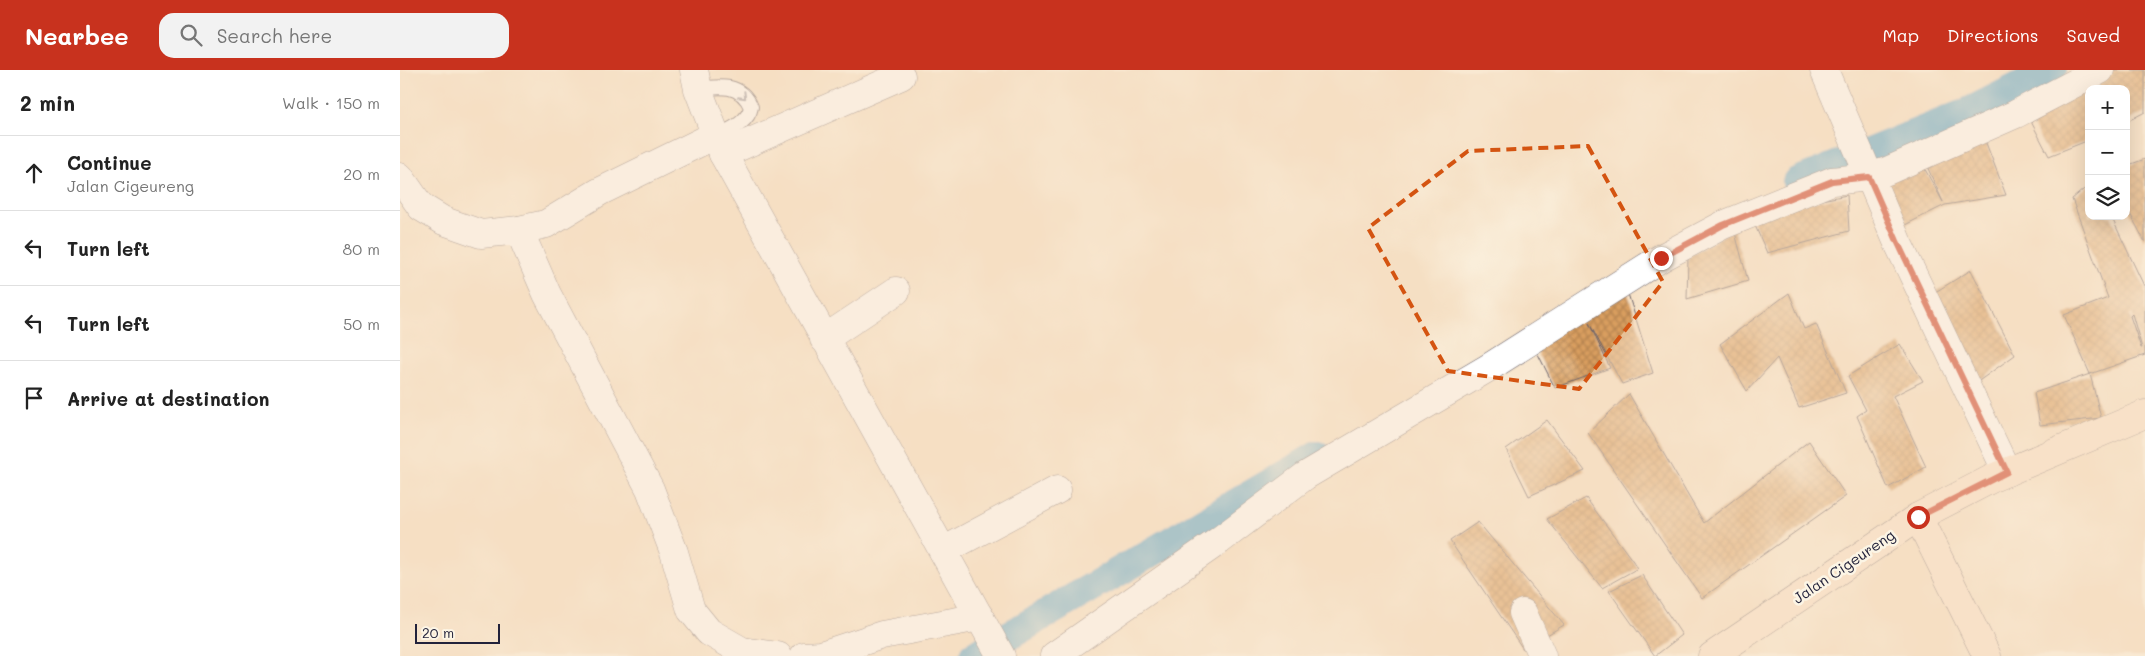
<!DOCTYPE html>
<html lang="en">
<head>
<meta charset="utf-8">
<style>
  body { margin:0; font-family:Mali,sans-serif; background:#f2f2f2; color:#222 }
  .controls { position:absolute; right:15px; top:15px; display:grid; overflow:hidden; border-radius:10px; box-shadow:0 5px 20px #0002 }
  .controls button { width:45px; height:45px; display:grid; place-items:center; padding:0; border:0; border-bottom:1px solid #e0e0e0; background:#fff; color:#222; font:25px sans-serif }
  .scale { position:absolute; left:15px; bottom:12px; width:85px; box-sizing:border-box; padding-left:5px; border:2px solid #22223b; border-top:0; font-size:14px; line-height:18px; white-space:nowrap; color:#22223b; -webkit-text-stroke:4px #fcf5e5; paint-order:stroke }
  .stop { position:absolute; width:15px; height:15px; margin:-11px; border:4px solid #c8321e; border-radius:50%; background:#fff }
  .stop.end { background:#c8321e; border-color:#fff; box-shadow:0 1px 5px #0008 }
  .list { margin:0; padding:0; list-style:none }
  h2 { display:flex; justify-content:space-between; align-items:center; height:65px; margin:0; padding:0 20px; font-size:21px }
  h2 small { font-size:16px; font-weight:400; color:#767676 }
  .list li { display:grid; grid-template-columns:32px 1fr auto; gap:15px; align-items:center; box-sizing:border-box; height:75px; padding:0 20px; border-top:1px solid #e0e0e0 }
  .list b { display:block; font-size:19px; white-space:nowrap }
  .list p { margin:0; font-size:16px; white-space:nowrap; color:#767676 }
  .list em { font-size:16px; font-style:normal; color:#767676 }
  .icon { flex:none; width:28px; height:28px; fill:none; stroke:currentColor; stroke-width:2; stroke-linecap:round; stroke-linejoin:round }
  .map { position:relative; flex:none; width:1745px; height:586px; overflow:hidden }
  header { display:flex; align-items:center; gap:30px; box-sizing:border-box; height:70px; padding:0 25px; background:#c8321e; color:#fff }
  header strong { font-size:24px }
  nav { display:flex; gap:28px; margin-inline-start:auto; font-size:18px }
  .search { width:350px; height:45px; background:#f2f2f2; display:flex; align-items:center; gap:12px; box-sizing:border-box; padding:0 18px; border-radius:15px; color:#767676; font-size:19px }
  main { display:flex }
  aside { flex:1; background:#fff }
  .map>svg:first-child { display:block }
</style>
</head>
<body>
<header>
<strong>Nearbee</strong>
<div class="search"><svg class="icon" aria-label="search" viewBox="0 0 24 24"><circle cx="10" cy="10" r="6"/><path d="M15 15l6 6"/></svg>Search here</div>
<nav><a>Map</a><a>Directions</a><a>Saved</a></nav>
</header>
<main>
<aside>
<h2>2 min<small>Walk · 150 m</small></h2>
<ul class="list">
<li><svg class="icon" aria-label="ahead" viewBox="0 0 24 24"><path d="M12 20V5M6 11l6-6 6 6"/></svg><div><b>Continue</b><p>Jalan Cigeureng</p></div><em>20 m</em></li>
<li><svg class="icon" aria-label="left" viewBox="0 0 24 24"><path d="M17 20v-9H6M10 6l-5 5 5 5"/></svg><div><b>Turn left</b></div><em>80 m</em></li>
<li><svg class="icon" aria-label="left" viewBox="0 0 24 24"><path d="M17 20v-9H6M10 6l-5 5 5 5"/></svg><div><b>Turn left</b></div><em>50 m</em></li>
<li><svg class="icon" aria-label="arrive" viewBox="0 0 24 24"><path d="M6 21V4h12l-3 4 3 4H6"/></svg><div><b>Arrive at destination</b></div></li>
</ul>
</aside>
<div class="map">
<svg width="1745" height="586" viewBox="0 0 1745 586">
  <defs>
    <pattern id="building-cross-hatch" width="8" height="8" patternUnits="userSpaceOnUse" patternTransform="scale(1.25)"><rect width="8" height="8" fill="#d99e5e"/><path d="M0 0l8 8M0 8l8-8" fill="none" stroke="#b0804f"/></pattern>
  </defs>
  <rect width="100%" height="100%" fill="#fcf5e5"/>
  <filter id="ink" filterUnits="userSpaceOnUse"><feTurbulence type="fractalNoise" baseFrequency=".02" numOctaves="2"/><feDisplacementMap in="SourceGraphic" scale="10" xChannelSelector="R" yChannelSelector="G"/><feConvolveMatrix kernelMatrix="1 2 1 2 8 2 1 2 1" color-interpolation-filters="sRGB"/></filter>
  <filter id="wash" filterUnits="userSpaceOnUse"><feTurbulence type="fractalNoise" baseFrequency=".0096" numOctaves="4" result="noise"/><feDisplacementMap in="SourceGraphic" scale="20" xChannelSelector="R" yChannelSelector="G"/><feGaussianBlur stdDeviation="1.12" result="paint"/><feColorMatrix in="noise" values="0 0 0 0 0 0 0 0 0 0 0 0 0 0 0 0 0 1.4 0 .05"/><feComposite in="paint" operator="in"/></filter>
  <g filter="url(#wash)">
    <rect width="100%" height="100%" fill="#f5dfc3"/>
    <g fill="none" stroke-linecap="round" stroke-linejoin="round">
      <g stroke="#52a4cd" stroke-width="30">
        <polyline points="1397,112 1569,42 1652,0"/>
        <polyline points="574,586 917,386"/>
      </g>
    </g>
    <g id="blocks">
      <g fill="url(#building-cross-hatch)" fill-rule="evenodd">
        <polygon points="1709,0 1745,0 1745,42 1726,52 1726,19 1689,19 1689,70 1649,86 1625,40"/>
        <polygon points="1581,60 1606,125 1545,135 1493,161 1469,107 1522,94 1543,132 1522,85"/>
        <polygon points="1745,89 1745,172 1726,136 1726,96"/>
        <path d="M1689,115V146H1711L1745,218V285L1690,304L1664,245L1708,228L1672,129ZM1732,244L1742,278H1741L1730,246Z"/>
        <polygon points="1447,125 1449,161 1367,183 1350,144"/>
        <polygon points="1334,159 1348,211 1287,229 1288,187"/>
        <polygon points="1571,200 1615,285 1576,313 1524,229"/>
        <polygon points="1224,211 1253,303 1222,314 1189,253 1210,298 1155,318 1131,270"/>
        <polygon points="1389,223 1404,259 1416,254 1446,323 1399,338 1377,288 1347,321 1320,274"/>
        <polygon points="1500,274 1523,311 1493,326 1526,397 1488,418 1457,346 1466,340 1448,306"/>
        <polygon points="1690,304 1701,348 1640,355 1634,323"/>
        <polygon points="1229,324 1304,453 1409,371 1446,426 1302,528 1188,363"/>
        <polygon points="1147,350 1185,401 1129,426 1106,379"/>
        <polygon points="1186,428 1238,498 1202,518 1147,449"/>
        <polygon points="1078,452 1164,555 1123,579 1050,471"/>
        <polygon points="1242,505 1282,565 1255,586 1209,521"/>
      </g>
    </g>
  </g>
  <g filter="url(#ink)">
    <use href="#blocks" fill-opacity="0" stroke="#6c646b" stroke-width="1"/>
    <g fill="none" stroke-linecap="round" stroke-linejoin="round">
      <g stroke="#6c646b" stroke-width="16">
        <path id="lane" d="M298,19C320,16 341,13 351,37C348,53 329,60 316,67"/>
      </g>
      <g stroke="#6c646b" stroke-width="29">
        <g id="street">
          <polyline points="294,0 298,19 323,84 601,586"/>
          <polyline points="1424,0 1497,171 1607,402"/>
          <polyline points="323,84 501,6"/>
          <polyline points="0,107 21,137 44,151 81,164 119,160 146,154 199,122 303,71 316,67"/>
          <polyline points="119,160 147,224 250,419 274,482 291,540 309,562 342,581 378,586"/>
          <polyline points="424,269 496,221"/>
          <polyline points="543,481 657,420"/>
          <polyline points="1123,543 1142,586"/>
          <polyline points="404,586 421,585 482,565 580,547"/>
          <polyline points="654,586 820,470 905,406 1088,298 1261,188 1323,155 1432,111 1469,107 1487,101 1616,44 1700,0"/>
        </g>
      </g>
      <g stroke="#6c646b" stroke-width="29">
        <g id="secondary">
          <polyline points="1518,447 1587,586"/>
          <polyline points="1312,586 1518,447 1595,407 1745,344"/>
        </g>
      </g>
      <use href="#lane" stroke="#fff" stroke-width="14"/>
      <use href="#street" stroke="#fff" stroke-width="28"/>
      <use href="#secondary" stroke="#fbe5cf" stroke-width="28"/>
    </g>
    <defs><path id="oneway-chevron" d="M-2-3.5L2.5 0L-2 3.5" fill="none" stroke-width="1.6" stroke-linecap="round" stroke-linejoin="round" transform="scale(1.25)"/></defs>
    <use stroke="#9c9ca7" href="#oneway-chevron" transform="translate(343 26) rotate(45)"/>
  </g>
  <g fill="none" stroke-linecap="round" stroke-linejoin="round" filter="url(#ink)">
    <polyline stroke="#c8321e" stroke-width="6" points="1261,188 1323,155 1432,111 1469,107 1497,171 1607,402 1518,447"/>
  </g>
  <path d="M0 0H1745V586H0ZM1188,76L1263,212L1179,319L1048,301L968,158L1068,81Z" fill="#f5dfc3" fill-opacity=".55" fill-rule="evenodd"/>
  <path fill="none" stroke="#d45411" stroke-width="4" stroke-dasharray="10 6" stroke-linejoin="round" d="M1188,76L1263,212L1179,319L1048,301L968,158L1068,81Z"/>
  <g text-anchor="middle" stroke-width="5" stroke-linejoin="round" paint-order="stroke">
    <g font-size="15" fill="#22223b" stroke="#fcf5e5">
      <text transform="translate(1444 497) rotate(-34)" y="5">Jalan Cigeureng</text>
    </g>
  </g>
</svg>
<div class="controls">
<button>+</button>
<button>−</button>
<button><svg class="icon" aria-label="layers" viewBox="0 0 24 24"><path d="M12 4l9 5-9 5-9-5zM3 14l9 5 9-5"/></svg></button>
</div>
<div class="scale">20 m</div>
<div class="stop" style="left:1518px;top:447px"></div>
<div class="stop end" style="left:1261px;top:188px"></div>
</div>
</main>
</body>
</html>
